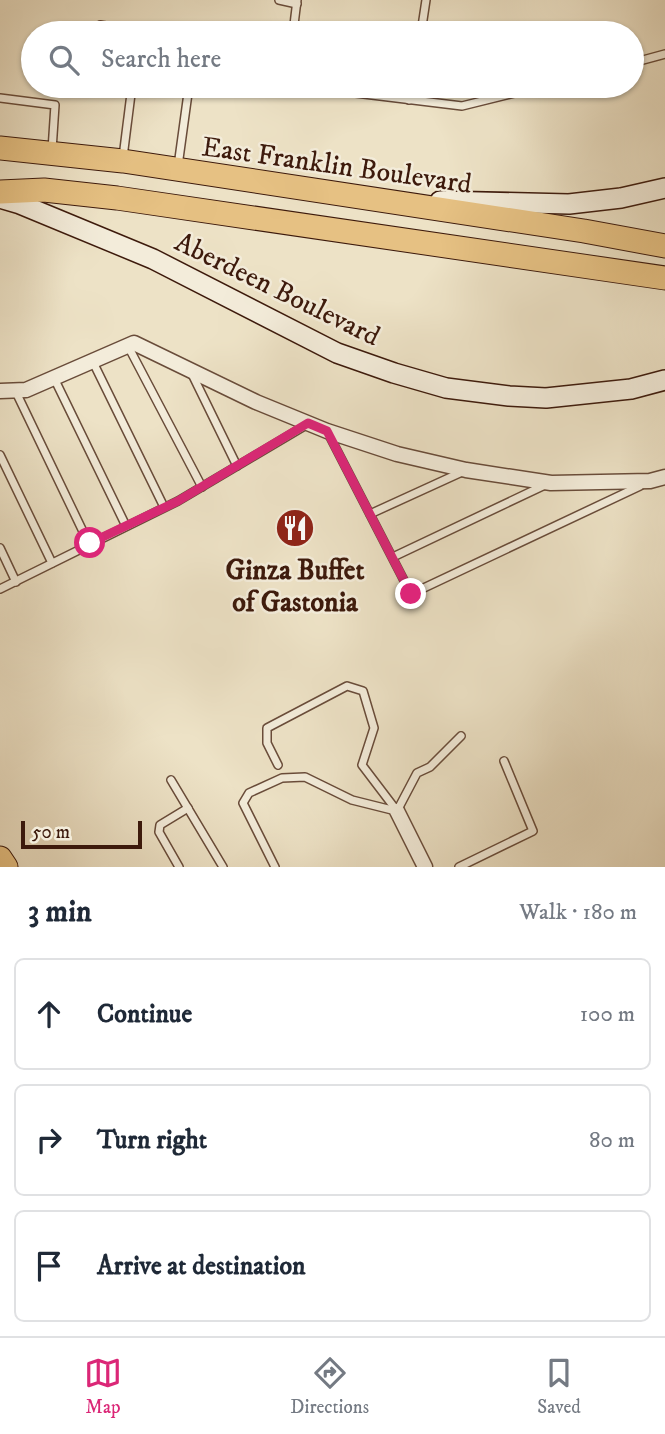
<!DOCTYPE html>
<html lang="en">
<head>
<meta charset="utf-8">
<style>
  body { margin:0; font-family:"IM FELL DW Pica",serif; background:#f6f6f7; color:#1f2937 }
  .scale { position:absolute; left:21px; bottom:18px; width:121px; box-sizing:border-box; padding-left:7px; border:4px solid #3d1a0c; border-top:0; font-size:19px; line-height:24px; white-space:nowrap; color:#3d1a0c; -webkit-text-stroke:5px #f3ecda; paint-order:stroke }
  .stop { position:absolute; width:21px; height:21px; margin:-16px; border:5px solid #db2777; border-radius:50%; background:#fff }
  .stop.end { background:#db2777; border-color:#fff; box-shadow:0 2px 7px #0008 }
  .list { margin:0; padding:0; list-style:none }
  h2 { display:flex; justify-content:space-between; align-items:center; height:91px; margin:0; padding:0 28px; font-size:30px }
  h2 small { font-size:23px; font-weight:400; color:#747a83 }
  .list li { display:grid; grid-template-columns:46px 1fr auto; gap:21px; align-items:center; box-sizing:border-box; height:112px; margin:0 14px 14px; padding:0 14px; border:2px solid #e0e1e3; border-radius:10px }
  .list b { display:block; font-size:26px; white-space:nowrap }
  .list em { font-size:23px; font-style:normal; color:#747a83 }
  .icon { flex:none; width:38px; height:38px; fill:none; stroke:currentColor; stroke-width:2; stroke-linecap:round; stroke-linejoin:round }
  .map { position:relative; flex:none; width:665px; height:867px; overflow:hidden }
  .search { position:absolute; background:#fff; box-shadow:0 2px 5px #0004; left:21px; right:21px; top:21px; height:77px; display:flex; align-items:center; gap:18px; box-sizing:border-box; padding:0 24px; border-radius:38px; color:#747a83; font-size:26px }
  .sheet { height:469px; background:#fff }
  nav { display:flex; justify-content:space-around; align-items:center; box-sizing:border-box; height:98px; border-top:2px solid #e0e1e3; background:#fff; font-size:19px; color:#747a83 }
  nav a { display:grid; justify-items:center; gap:4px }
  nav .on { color:#db2777 }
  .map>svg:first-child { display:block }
</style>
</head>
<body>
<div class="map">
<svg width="665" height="867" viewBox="0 0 665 867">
  <rect width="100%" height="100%" fill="#ede2c6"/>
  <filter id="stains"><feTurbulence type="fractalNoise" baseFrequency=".00286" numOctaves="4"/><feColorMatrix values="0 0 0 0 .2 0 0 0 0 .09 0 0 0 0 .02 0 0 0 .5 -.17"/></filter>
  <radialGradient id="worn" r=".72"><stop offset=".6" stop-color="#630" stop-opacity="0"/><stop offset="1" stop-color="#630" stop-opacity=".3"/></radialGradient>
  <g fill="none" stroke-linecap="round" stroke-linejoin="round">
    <g stroke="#694c3a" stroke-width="10">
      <g id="service">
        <polyline points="279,0 297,4"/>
        <polyline points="100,25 129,30 133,33"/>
        <polyline points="293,33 297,0"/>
        <polyline points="421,33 426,0"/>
        <polyline points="632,63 665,54"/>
        <polyline points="298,86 462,106 543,86"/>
        <polyline points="0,98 55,105 52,150"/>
        <polyline points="409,100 412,86"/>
        <polyline points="123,157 132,86"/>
        <polyline points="178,166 189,86"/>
        <polyline points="128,346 202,487"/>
        <polyline points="92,360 164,507"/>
        <polyline points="191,372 237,466"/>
        <polyline points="54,378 126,526"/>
        <polyline points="15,390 89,544"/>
        <polyline points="327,431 411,594 640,486"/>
        <polyline points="0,455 52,563"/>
        <polyline points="370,514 462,472"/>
        <polyline points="0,548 16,582"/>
        <polyline points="393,557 547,484"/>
        <polyline points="0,589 178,501 308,424"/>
        <polyline points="278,765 267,743 267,728 347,686 363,691 374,728 362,765 397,811"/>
        <polyline points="171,780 223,867"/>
        <polyline points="397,811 417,773 430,767 461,736"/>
        <polyline points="179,867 159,832 160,825 188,808"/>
        <polyline points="275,867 243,803 249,793 282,778 305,777 352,800 396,811"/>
        <polyline points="459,867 533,831 504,761"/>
      </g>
    </g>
    <g stroke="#694c3a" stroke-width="17">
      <g id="minor">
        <polyline points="0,391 26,390 134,343 256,402 327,431 397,454 466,470 551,483 650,481 665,477"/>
        <polyline points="397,811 425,867"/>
      </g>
    </g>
    <g stroke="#3d1a0c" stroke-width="22">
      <g id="secondary">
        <polyline points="0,198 20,204 153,259 337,353 394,373 446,388 509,396 546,398 631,389 665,380"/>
        <polyline points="440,201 569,204 621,198 665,188"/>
      </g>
    </g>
    <g stroke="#3d1a0c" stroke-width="25">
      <g id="primary">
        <polyline points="0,148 123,161 584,231 665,246"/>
        <polyline points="0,192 44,190 117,198 665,278"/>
        <polyline points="0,858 6,867"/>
      </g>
    </g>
    <use href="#service" stroke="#f3ecda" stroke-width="7"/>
    <use href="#minor" stroke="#f3ecda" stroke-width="14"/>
    <use href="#secondary" stroke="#f3ecda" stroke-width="19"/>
    <use href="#primary" stroke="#e6c183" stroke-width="23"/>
  </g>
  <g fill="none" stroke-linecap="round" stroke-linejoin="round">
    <polyline stroke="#db2777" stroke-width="9" points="90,543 178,501 308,423 327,431 411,594"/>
  </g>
  <defs>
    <g id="restaurant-disc" transform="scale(2.0125)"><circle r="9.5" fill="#8f2418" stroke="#f3ecda"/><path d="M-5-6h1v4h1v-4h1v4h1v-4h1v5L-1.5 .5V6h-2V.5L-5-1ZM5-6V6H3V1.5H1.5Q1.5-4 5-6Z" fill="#fff"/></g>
  </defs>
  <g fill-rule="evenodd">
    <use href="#restaurant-disc" x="295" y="528"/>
  </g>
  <g text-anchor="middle" stroke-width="5" stroke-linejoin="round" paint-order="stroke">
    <g font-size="28" fill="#3d1a0c" stroke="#f3ecda">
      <text transform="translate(337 164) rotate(8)" y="10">East Franklin Boulevard</text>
      <text transform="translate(278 288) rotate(26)" y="10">Aberdeen Boulevard</text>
    </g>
    <g font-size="28" font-weight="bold" fill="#3d1a0c" stroke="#f3ecda">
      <text x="295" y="579">Ginza Buffet<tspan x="295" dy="32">of Gastonia</tspan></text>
    </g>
  </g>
  <rect width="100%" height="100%" filter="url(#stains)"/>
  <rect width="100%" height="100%" fill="url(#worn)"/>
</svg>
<div class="scale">50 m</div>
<div class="stop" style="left:90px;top:543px"></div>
<div class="stop end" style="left:411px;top:594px"></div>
<div class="search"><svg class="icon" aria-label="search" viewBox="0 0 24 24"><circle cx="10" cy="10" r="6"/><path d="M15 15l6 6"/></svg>Search here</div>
</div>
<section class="sheet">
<h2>3 min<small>Walk · 180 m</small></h2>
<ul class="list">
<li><svg class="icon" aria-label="ahead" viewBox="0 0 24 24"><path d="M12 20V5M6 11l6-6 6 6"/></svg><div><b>Continue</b></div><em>100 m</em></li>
<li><svg class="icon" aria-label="right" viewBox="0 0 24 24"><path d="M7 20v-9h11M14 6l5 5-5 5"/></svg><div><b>Turn right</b></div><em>80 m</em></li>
<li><svg class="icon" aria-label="arrive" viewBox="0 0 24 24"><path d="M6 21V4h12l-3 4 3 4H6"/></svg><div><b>Arrive at destination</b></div></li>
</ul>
</section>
<nav>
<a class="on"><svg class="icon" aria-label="map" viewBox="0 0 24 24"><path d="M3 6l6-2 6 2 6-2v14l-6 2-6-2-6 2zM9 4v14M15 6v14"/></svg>Map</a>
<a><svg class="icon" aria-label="directions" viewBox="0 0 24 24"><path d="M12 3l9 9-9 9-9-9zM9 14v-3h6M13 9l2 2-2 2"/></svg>Directions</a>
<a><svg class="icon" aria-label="saved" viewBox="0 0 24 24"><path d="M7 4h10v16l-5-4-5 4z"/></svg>Saved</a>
</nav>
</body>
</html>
